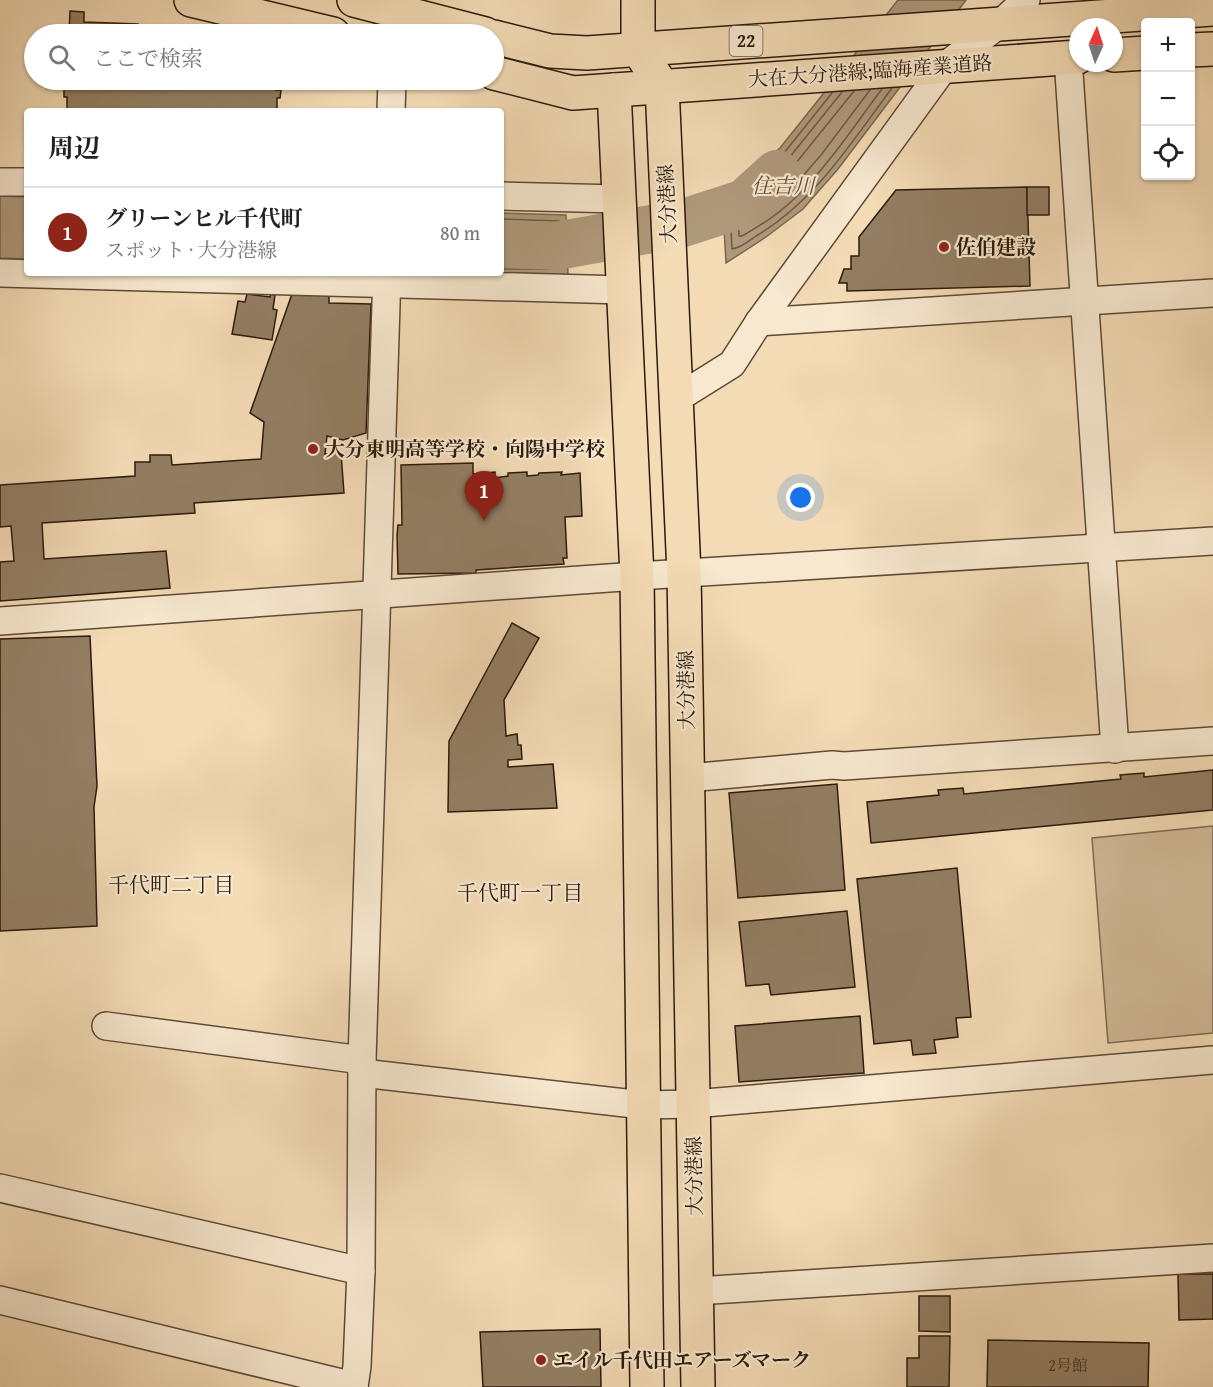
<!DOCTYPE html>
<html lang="ja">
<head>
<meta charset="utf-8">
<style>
  body { margin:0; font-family:"Gentium Book Plus","Noto Serif JP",serif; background:#f6f6f6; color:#222 }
  .controls { position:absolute; right:18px; top:18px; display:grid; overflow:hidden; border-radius:6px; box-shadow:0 2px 4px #0004 }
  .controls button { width:54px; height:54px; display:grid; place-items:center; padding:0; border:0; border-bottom:2px solid #e0e0e0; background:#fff; color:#222; font:30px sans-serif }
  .compass { position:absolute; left:1069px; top:18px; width:54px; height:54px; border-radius:50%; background:#fff; box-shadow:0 2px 4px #0004; rotate:3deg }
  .you { position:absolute; left:801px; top:498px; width:21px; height:21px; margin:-15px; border:4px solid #fff; border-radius:50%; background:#1a73e8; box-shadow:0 0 0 9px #1a73e833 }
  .badge { display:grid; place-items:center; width:39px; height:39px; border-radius:50%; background:#8f2418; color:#fff; font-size:20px; font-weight:700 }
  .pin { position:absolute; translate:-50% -50px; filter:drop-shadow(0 2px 3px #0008) }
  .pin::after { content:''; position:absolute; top:32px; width:21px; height:18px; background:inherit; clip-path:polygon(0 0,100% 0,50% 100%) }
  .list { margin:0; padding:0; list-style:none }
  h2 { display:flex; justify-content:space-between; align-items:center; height:78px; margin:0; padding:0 24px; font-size:26px }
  h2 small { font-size:20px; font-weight:400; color:#767676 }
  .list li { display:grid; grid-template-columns:39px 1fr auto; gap:18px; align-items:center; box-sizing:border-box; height:90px; padding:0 24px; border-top:2px solid #e0e0e0 }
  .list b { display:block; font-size:22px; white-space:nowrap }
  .list p { margin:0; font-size:20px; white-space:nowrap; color:#767676 }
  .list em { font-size:20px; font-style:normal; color:#767676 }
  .icon { flex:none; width:33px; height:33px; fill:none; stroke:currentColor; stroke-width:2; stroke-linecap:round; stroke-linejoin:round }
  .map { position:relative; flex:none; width:1213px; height:1387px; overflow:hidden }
  .search { position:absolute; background:#fff; box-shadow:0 2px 4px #0004; left:24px; top:24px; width:480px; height:66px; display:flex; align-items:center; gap:15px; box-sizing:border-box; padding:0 21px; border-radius:33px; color:#767676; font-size:22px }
  .panel { position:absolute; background:#fff; box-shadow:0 2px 4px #0004; left:24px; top:108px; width:480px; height:168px; border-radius:6px }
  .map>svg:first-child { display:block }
</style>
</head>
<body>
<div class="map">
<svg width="1213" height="1387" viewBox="0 0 1213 1387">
  <rect width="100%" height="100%" fill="#f3dbb5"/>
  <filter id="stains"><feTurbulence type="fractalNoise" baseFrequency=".00333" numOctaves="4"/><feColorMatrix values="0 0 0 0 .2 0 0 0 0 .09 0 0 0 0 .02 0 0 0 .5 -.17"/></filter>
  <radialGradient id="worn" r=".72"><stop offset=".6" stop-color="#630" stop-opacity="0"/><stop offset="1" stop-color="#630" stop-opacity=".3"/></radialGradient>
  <polygon fill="#d1ba98" stroke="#7e6a52" stroke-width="1.5" points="1213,826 1213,1033 1108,1043 1092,838"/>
  <g fill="#af997b" stroke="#7a664e" stroke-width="1.5">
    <polygon points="898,0 966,0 838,169 803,209 766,237 726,263 722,193 750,175 780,148"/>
    <polygon points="0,196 27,197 27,259 0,258"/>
    <polygon points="501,213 566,215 568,275 507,276 463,273 501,273"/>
  </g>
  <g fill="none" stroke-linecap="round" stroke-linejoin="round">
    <g stroke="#6d5a43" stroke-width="1.5">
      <polyline points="854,91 796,163 763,193 746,204 747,220 754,219 788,193 821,155 870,90"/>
      <path d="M842,92L789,158L758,185L737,200L739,236H742C760,226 780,213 795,198C828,166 854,126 882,89"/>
      <path d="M832,93L784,153L753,180L729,196L732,249C741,248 749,241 756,236C815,202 852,141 892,88"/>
      <polyline points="501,219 559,221 562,266 559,269 501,269"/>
      <polyline points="501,227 551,229 554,258 551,261 501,262"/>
      <polyline points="501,236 542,237 544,239 544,249 542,253 501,253"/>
    </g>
    <polyline stroke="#af997b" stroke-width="48" points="501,244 556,246 680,224 745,203 777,174"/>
  </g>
  <g fill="#937e63" stroke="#2b1a0b" stroke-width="1.5">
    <polygon points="70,11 84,12 84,22 138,24 137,34 69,34"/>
    <polygon points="64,80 202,80 202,86 227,87 228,80 276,80 276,90 281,90 280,98 277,98 277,111 67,111 67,97 64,97"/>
    <polygon points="1027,187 1030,286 847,291 847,283 839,283 844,269 851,269 851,256 859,256 859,237 896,190"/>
    <rect x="1027" y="187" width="22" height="28"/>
    <polygon points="247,294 270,297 271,294 275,295 273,309 277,310 272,340 232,334 238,301 245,302"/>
    <polygon points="292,294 329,294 329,303 371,304 366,433 343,440 327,436 325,454 341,453 344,493 194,503 195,513 42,523 44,559 166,551 170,588 0,601 0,562 14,561 11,526 0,527 0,485 135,476 135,462 150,462 150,455 171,455 172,465 261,459 264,422 250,413"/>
    <polygon points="473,463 473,474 495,472 495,478 508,476 508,473 527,472 527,476 538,475 539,473 562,472 561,475 580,473 582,516 565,517 567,558 563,558 564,564 476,570 476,573 398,574 397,535 398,525 402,525 401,465"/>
    <polygon points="512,623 539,638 504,700 506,736 517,734 518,745 521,745 522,759 508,760 508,767 553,764 557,808 448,812 449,741"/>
    <polygon points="90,636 97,786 94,807 97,926 0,931 0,639"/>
    <polygon points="1213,770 1213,810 871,843 867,802 939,795 938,790 963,788 964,794 1121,779 1120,775 1144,773 1144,777"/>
    <polygon points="837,784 845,890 738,898 729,793"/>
    <polygon points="957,868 971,1017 956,1018 958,1037 934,1040 936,1053 913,1055 911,1040 874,1044 857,879"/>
    <polygon points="847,911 855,987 771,995 769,984 746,986 739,922"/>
    <polygon points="860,1016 864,1073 739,1082 735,1026"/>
    <polygon points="1178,1274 1213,1274 1213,1319 1179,1320"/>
    <polygon points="919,1296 950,1296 950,1332 919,1331"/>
    <polygon points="600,1329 601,1387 483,1387 480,1332"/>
    <polygon points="919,1336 950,1336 949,1387 907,1387 907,1358 919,1358"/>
    <polygon points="988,1340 1149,1343 1148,1387 987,1387"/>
  </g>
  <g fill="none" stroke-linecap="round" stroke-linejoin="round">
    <g stroke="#5d4a36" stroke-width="30">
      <g id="minor">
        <polyline points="1068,58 1115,749"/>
        <polyline points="391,111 392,80"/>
        <polyline points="0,182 27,182"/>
        <polyline points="501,196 619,199"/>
        <polyline points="0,273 623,290"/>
        <polyline points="759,322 1213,293"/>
        <polyline points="676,399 732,364 759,322 945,66 1002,22 1026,0"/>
        <polyline points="0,621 637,576 1213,541"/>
        <polyline points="688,778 832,765 844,766 1213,741"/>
        <polyline points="106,1026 362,1060"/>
        <polyline points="362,1073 643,1105 693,1104 1213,1060"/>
        <polyline points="0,1188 361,1271"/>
        <polyline points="696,1291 1213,1258"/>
        <polyline points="0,1300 354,1386"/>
        <polyline points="354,1387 357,1366 361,1271 362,1060 387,273"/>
      </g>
    </g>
    <g stroke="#2b1a0b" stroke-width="36">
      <g id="major">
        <polyline points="191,0 333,34"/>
        <polyline points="354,0 485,34"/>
        <polyline points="638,0 638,49 662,86 684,573 698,1387"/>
        <polyline points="494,37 550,51 587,53 1213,9"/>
        <polyline points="1190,50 1213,49"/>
        <polyline points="1114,55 1146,53"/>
        <polyline points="494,73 573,93 1078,57"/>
        <polyline points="614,90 637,576 647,1387"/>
      </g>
    </g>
    <use href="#minor" stroke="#f7e8cf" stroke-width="27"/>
    <use href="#major" stroke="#f3dbb5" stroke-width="33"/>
  </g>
  <g fill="#8f2418" stroke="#f7e8cf" stroke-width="2">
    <circle cx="944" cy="247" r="6"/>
    <circle cx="313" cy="449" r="6"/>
    <circle cx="541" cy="1360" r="6"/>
  </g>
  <g text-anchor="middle" stroke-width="4.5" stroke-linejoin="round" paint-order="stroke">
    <g font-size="16" fill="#453321">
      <text x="1068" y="1371">2号館</text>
    </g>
    <rect fill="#f7e8cf" stroke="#685846" stroke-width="1.5" x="729.5" y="26" width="33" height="30" rx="4.5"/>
    <g font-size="18" font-weight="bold" fill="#2b1a0b">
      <text x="746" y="47">22</text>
    </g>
    <g font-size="20" fill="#2b1a0b" stroke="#f7e8cf">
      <text transform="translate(870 71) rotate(-4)" y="7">大在大分港線;臨海産業道路</text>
      <text transform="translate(667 204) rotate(-93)" y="7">大分港線</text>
      <text transform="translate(686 690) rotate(-91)" y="7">大分港線</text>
      <text transform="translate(694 1176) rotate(-91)" y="7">大分港線</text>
    </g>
    <g font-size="20" font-weight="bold" fill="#2b1a0b" stroke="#f7e8cf" text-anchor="start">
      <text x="956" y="254">佐伯建設</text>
      <text x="325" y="456">大分東明高等学校・向陽中学校</text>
      <text x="553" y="1367">エイル千代田エアーズマーク</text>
    </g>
    <g font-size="21" font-style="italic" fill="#604d38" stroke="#f7e8cf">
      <text x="783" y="193">住吉川</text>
    </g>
    <g font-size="21" fill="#2b1a0b" stroke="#f7e8cf">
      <text x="171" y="892">千代町二丁目</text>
      <text x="520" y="900">千代町一丁目</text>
    </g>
  </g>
  <rect width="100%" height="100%" filter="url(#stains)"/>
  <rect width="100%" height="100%" fill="url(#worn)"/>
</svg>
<div class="controls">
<button>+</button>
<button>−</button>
<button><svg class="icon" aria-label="locate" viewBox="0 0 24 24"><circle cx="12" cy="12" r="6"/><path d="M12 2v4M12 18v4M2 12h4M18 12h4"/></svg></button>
</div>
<svg class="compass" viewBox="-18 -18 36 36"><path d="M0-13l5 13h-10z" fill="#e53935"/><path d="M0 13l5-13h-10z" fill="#767676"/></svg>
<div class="you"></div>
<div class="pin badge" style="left:484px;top:521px">1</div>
<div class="search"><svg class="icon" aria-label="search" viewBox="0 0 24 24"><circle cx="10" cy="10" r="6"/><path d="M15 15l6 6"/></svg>ここで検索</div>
<section class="panel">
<h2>周辺<small></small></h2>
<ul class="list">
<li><span class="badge">1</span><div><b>グリーンヒル千代町</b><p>スポット · 大分港線</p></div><em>80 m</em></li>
</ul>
</section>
</div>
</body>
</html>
